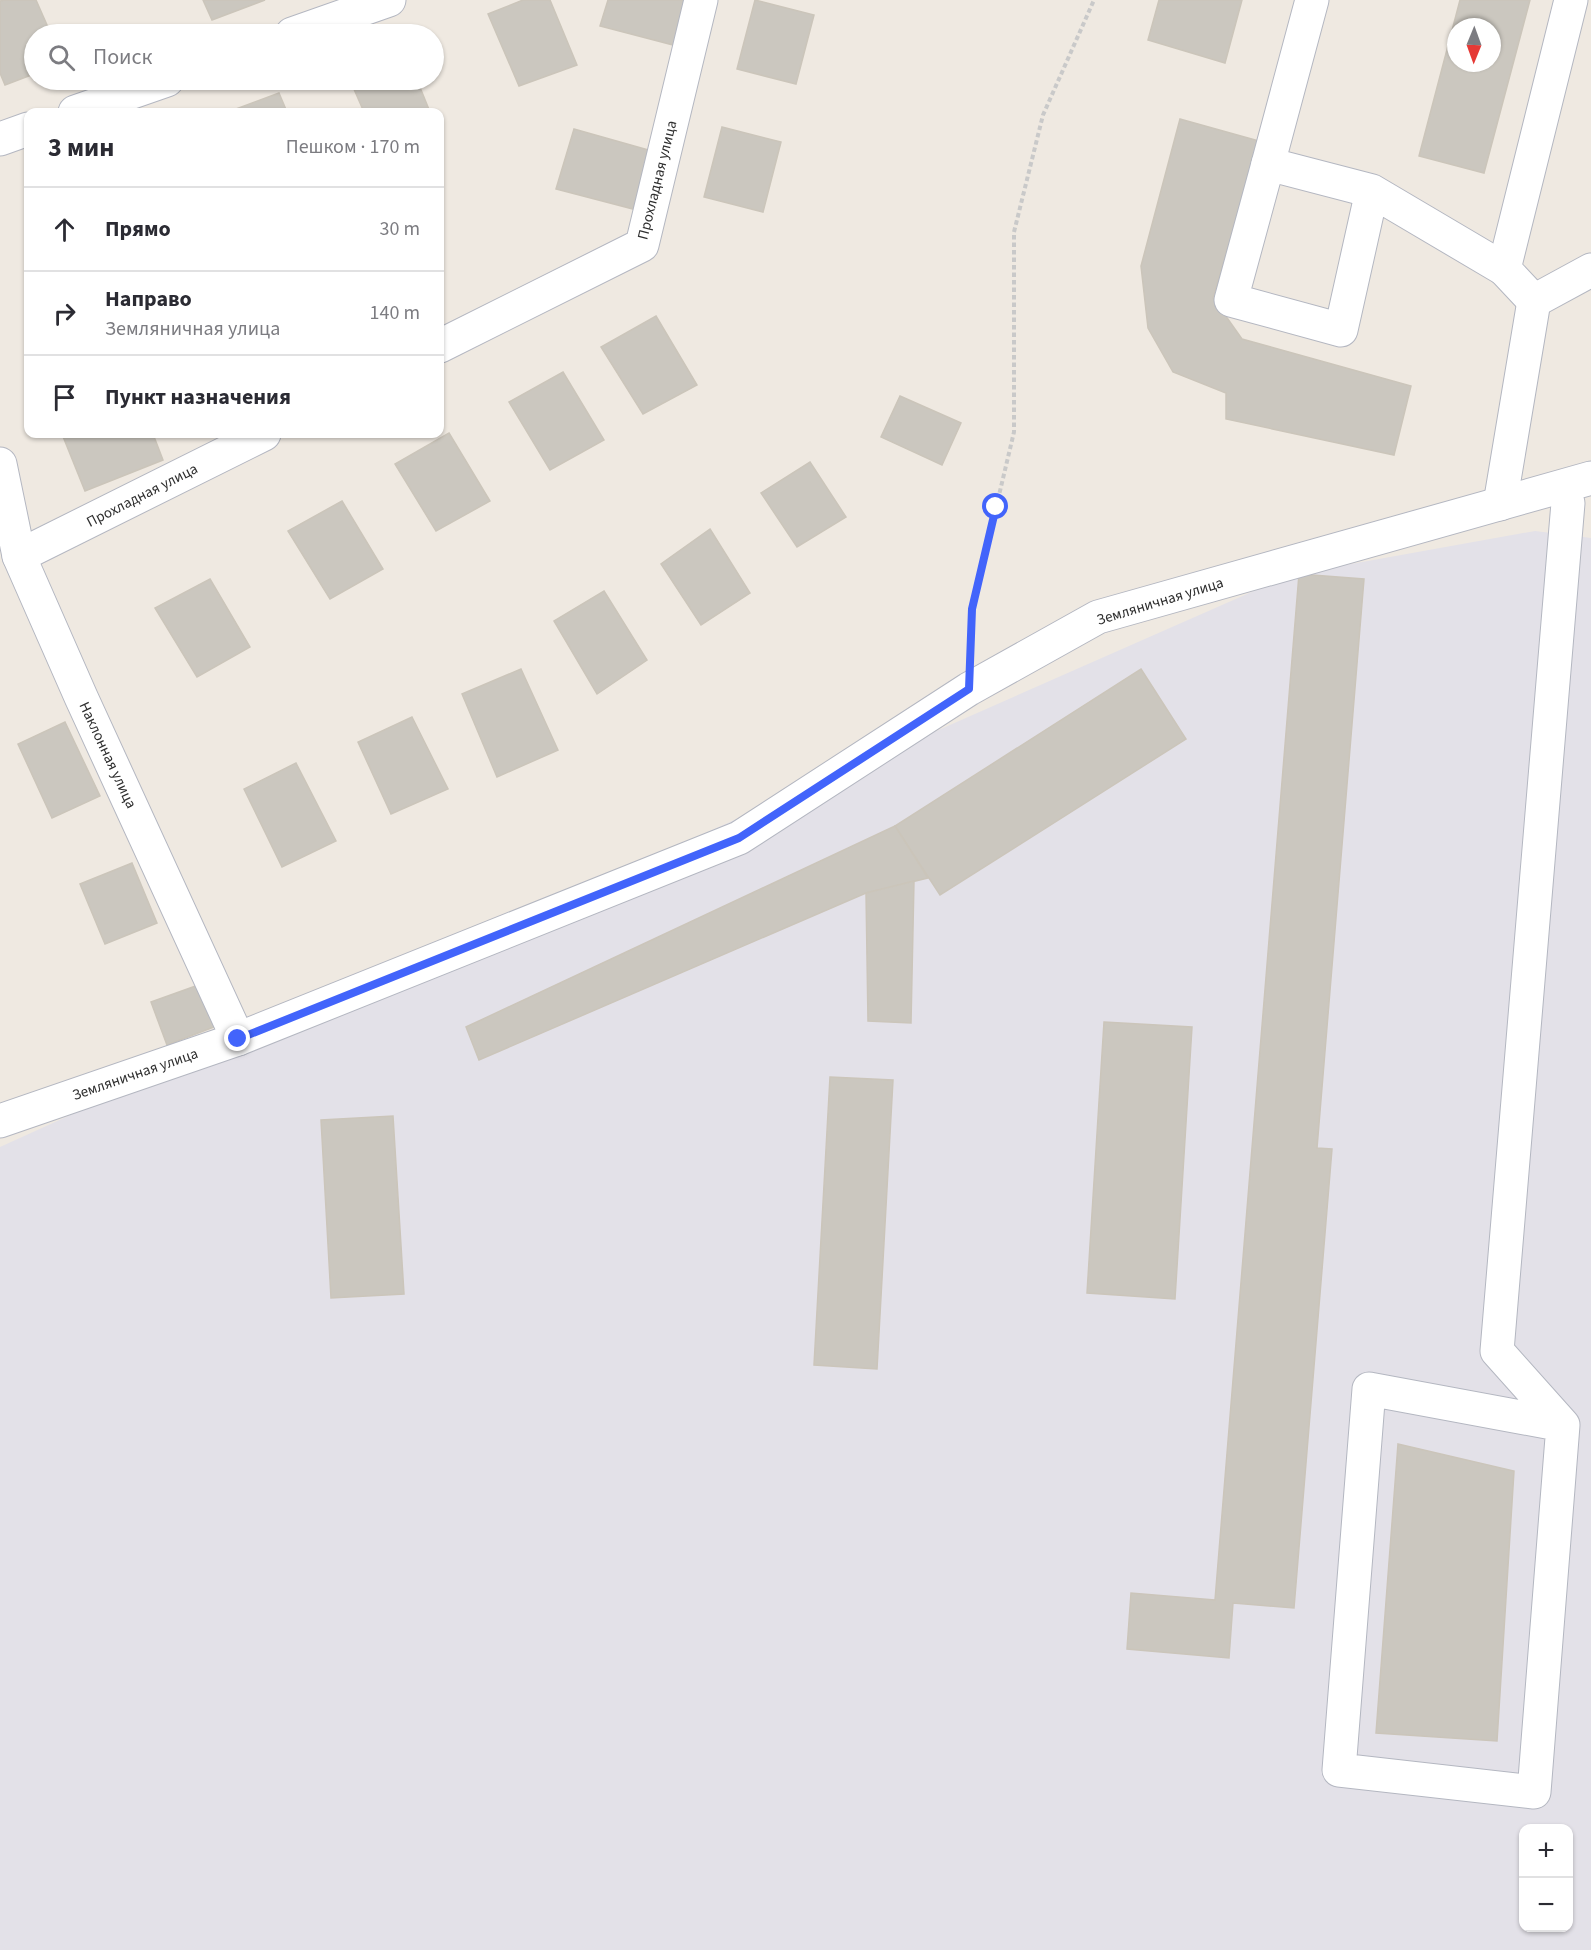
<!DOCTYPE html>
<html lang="ru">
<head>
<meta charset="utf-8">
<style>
  body { margin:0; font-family:"Source Sans 3",sans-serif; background:#f7f7f7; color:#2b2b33 }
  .controls { position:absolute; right:18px; bottom:18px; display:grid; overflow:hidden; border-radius:12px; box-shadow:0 2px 4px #0004 }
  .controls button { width:54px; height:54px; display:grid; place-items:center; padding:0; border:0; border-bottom:2px solid #e1e1e2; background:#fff; color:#2b2b33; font:30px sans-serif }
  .compass { position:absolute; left:1447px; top:18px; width:54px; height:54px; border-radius:50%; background:#fff; box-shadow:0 2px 4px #0004; rotate:181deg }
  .stop { position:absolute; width:18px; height:18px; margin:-14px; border:4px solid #4264fb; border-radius:50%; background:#fff }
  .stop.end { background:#4264fb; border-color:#fff; box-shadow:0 2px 6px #0008 }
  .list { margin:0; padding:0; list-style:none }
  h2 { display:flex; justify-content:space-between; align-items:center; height:78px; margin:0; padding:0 24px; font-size:26px }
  h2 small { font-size:20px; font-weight:400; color:#7c7c81 }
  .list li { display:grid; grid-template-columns:39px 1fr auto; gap:18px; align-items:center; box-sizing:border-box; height:84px; padding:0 24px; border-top:2px solid #e1e1e2 }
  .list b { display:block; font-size:22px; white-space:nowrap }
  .list p { margin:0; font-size:20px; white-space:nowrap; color:#7c7c81 }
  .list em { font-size:20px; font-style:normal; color:#7c7c81 }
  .icon { flex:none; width:33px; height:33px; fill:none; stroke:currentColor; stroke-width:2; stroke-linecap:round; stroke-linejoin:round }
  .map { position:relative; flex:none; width:1591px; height:1950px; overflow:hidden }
  .search { position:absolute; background:#fff; box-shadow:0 2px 4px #0004; left:24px; top:24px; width:420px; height:66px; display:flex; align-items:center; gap:15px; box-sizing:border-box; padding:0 21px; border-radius:33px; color:#7c7c81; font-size:22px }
  .panel { position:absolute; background:#fff; box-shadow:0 2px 4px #0004; left:24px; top:108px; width:420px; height:330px; border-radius:12px }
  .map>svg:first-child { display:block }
</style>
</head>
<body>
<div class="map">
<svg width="1591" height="1950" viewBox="0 0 1591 1950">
  <rect width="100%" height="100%" fill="#efe9e1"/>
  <path fill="#e3e1e8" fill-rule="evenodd" d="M1535,531L1591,538V1950H0V1147L238,1039L1290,575ZM1524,1828H1568V1928H1524Z"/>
  <g fill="#cbc7bf" stroke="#cbc5ba" stroke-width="1.5" fill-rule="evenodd">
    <polygon points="4,0 36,0 51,34 34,34 34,74 5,85 0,73 0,1"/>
    <polygon points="203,0 265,0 212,20"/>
    <polygon points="523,0 550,0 577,65 519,86 488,14"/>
    <polygon points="608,0 691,0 677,46 600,26"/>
    <polygon points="755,0 814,15 796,84 737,69"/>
    <polygon points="1159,0 1242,0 1225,63 1148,40"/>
    <path d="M1460,0H1530L1484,173L1419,156ZM1456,27H1492V63H1456Z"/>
    <polygon points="350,80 417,80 430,112 364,112"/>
    <polygon points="279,93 287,112 228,112"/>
    <polygon points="1180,119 1259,141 1213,298 1242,339 1411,386 1394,455 1226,419 1226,393 1173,372 1148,328 1141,266"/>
    <polygon points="722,127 781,142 763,212 704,197"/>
    <polygon points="574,129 652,151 633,209 556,189"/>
    <polygon points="656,316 697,385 643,414 601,347"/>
    <polygon points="563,372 604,440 550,470 509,402"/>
    <polygon points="900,396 961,423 942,465 881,437"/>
    <polygon points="449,433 490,501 436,531 395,464"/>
    <polygon points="62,434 153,434 163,460 85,491"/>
    <polygon points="810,462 846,517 797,547 761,493"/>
    <polygon points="342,501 383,569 330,599 288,531"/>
    <polygon points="710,529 750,593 701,625 661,564"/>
    <polygon points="1299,574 1364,579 1317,1148 1332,1149 1294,1608 1233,1603 1229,1658 1127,1649 1131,1593 1215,1600"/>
    <polygon points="210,579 250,647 197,677 155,608"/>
    <polygon points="604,591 647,660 597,694 554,621"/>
    <polygon points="521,669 558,750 497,777 462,694"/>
    <polygon points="1141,669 1186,739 940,895 895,826"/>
    <polygon points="412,717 448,789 391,814 358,742"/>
    <polygon points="65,722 100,796 52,818 18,744"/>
    <polygon points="296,763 336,841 282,867 244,789"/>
    <polygon points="895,826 928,878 866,893 479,1060 466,1027"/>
    <polygon points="132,863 157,923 105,944 80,884"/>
    <polygon points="914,881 911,1023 868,1021 866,893"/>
    <polygon points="204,983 219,1025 167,1045 151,1002"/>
    <polygon points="1104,1022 1192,1027 1175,1299 1087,1293"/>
    <polygon points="830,1077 893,1080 877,1369 814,1365"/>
    <polygon points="393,1116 404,1294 331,1298 321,1120"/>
    <polygon points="1398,1444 1514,1471 1497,1741 1376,1733"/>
  </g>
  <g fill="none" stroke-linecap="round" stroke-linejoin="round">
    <g stroke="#b4b7c1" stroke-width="35">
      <g id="minor">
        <polyline points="292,34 389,0"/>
        <polyline points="75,112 167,80"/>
        <polyline points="0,139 28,129"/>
        <polyline points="1268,164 1312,0"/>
        <polyline points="1372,191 1268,164 1231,300 1341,330 1372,191 1504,269"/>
        <polyline points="1534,301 1504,269 1571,0"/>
        <polyline points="1534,301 1591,270"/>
        <polyline points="440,346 642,245 701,0"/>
        <polyline points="0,464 19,556 81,697 238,1039"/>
        <polyline points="1500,504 1534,301"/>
        <polyline points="19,556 264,434"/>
        <polyline points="0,1121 238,1039 739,838 969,689 1098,617 1591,478"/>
        <polyline points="1563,1425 1369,1389 1339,1770 1534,1792 1563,1425 1497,1351 1568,503"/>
      </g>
    </g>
    <polyline stroke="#c9c9c9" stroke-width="4" stroke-dasharray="4.5 3" stroke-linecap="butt" points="970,647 972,609 1014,432 1014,232 1043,115 1094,0"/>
    <use href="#minor" stroke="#fff" stroke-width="33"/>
  </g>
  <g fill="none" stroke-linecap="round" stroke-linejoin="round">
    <polyline stroke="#4264fb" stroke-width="8" points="238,1039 739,838 969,689 972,609 996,507"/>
  </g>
  <g text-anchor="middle" stroke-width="4.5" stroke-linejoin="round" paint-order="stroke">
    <g font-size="15" fill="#2e2e2e" stroke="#fff">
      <text transform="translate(657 180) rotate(-76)" y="5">Прохладная улица</text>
      <text transform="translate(142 495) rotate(-27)" y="5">Прохладная улица</text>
      <text transform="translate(1160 601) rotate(-17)" y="5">Земляничная улица</text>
      <text transform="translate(108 755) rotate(65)" y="5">Наклонная улица</text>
      <text transform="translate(135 1074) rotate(-19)" y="5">Земляничная улица</text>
    </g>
  </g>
</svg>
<div class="controls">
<button>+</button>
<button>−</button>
</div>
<svg class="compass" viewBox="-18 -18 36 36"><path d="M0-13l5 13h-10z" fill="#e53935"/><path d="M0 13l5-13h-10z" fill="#7c7c81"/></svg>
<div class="stop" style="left:996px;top:507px"></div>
<div class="stop end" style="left:238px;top:1039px"></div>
<div class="search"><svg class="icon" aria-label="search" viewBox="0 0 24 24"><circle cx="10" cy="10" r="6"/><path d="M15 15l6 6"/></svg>Поиск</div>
<section class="panel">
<h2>3 мин<small>Пешком · 170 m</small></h2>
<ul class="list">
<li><svg class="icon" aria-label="ahead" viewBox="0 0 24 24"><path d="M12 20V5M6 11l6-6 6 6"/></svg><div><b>Прямо</b></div><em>30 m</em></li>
<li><svg class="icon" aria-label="right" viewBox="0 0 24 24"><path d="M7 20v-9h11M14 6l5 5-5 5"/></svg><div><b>Направо</b><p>Земляничная улица</p></div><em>140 m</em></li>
<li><svg class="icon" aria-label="arrive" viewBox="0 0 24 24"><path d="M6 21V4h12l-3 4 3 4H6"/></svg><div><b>Пункт назначения</b></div></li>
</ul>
</section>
</div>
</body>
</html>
